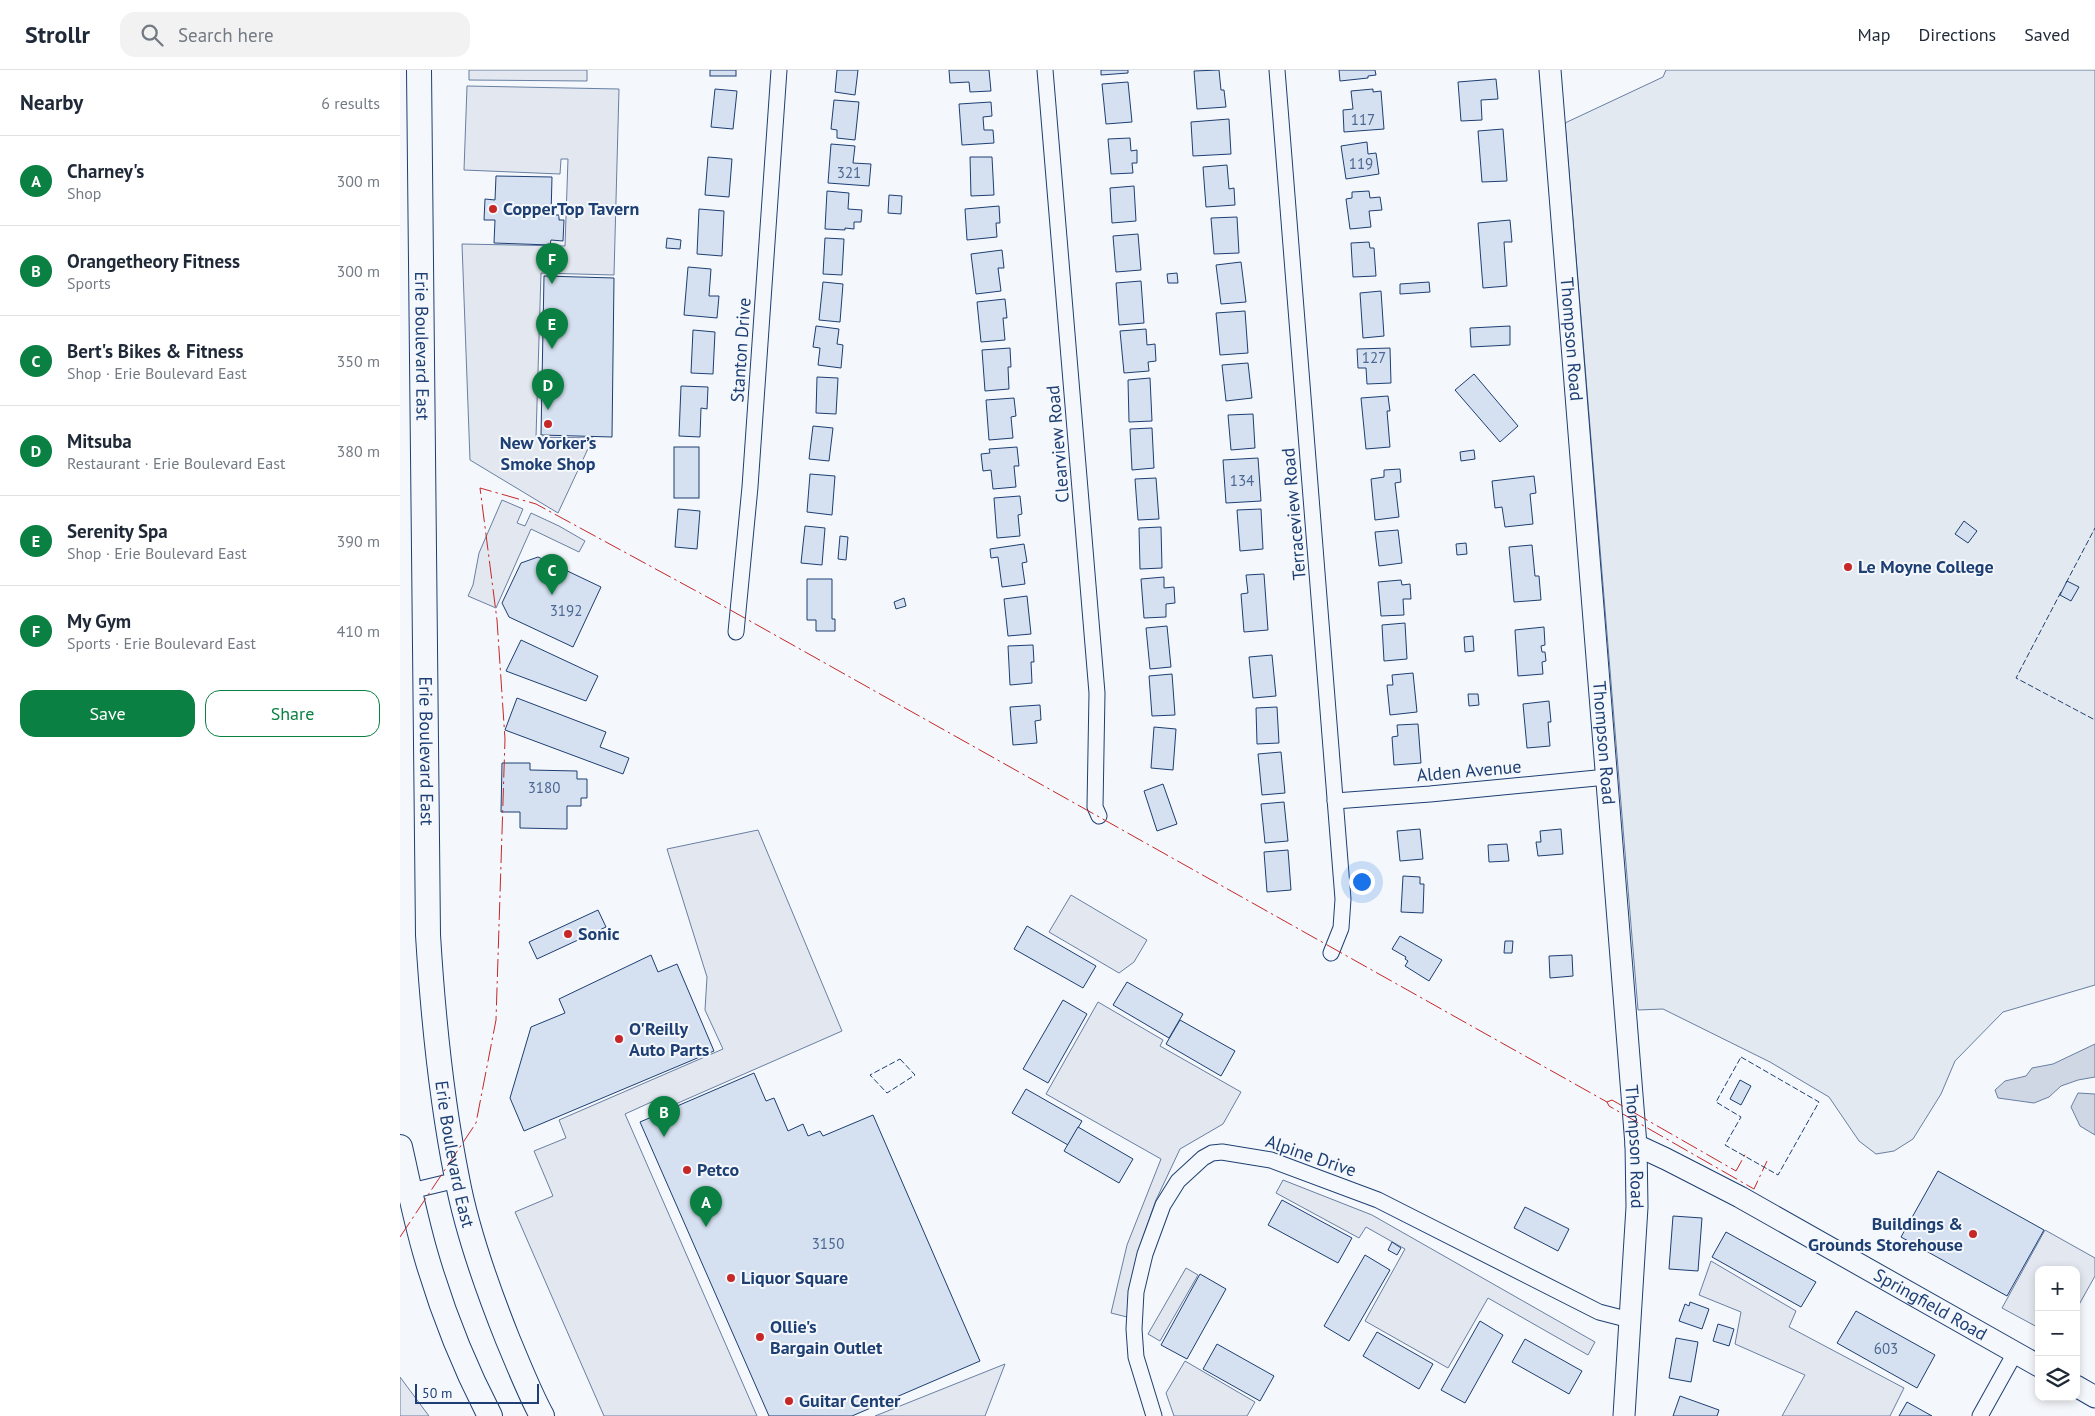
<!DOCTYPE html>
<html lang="en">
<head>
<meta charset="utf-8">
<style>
  body { margin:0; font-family:"PT Sans",sans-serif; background:#f2f2f3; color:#1f2937 }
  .controls { position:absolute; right:15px; bottom:15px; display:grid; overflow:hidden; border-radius:10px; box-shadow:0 2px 8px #0003 }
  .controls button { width:45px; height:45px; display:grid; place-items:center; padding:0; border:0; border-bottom:1px solid #e0e1e3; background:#fff; color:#1f2937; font:25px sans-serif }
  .scale { position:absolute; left:15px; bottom:12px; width:124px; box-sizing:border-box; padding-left:5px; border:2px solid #1d3f73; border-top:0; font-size:14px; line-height:18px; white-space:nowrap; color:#1d3f73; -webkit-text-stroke:4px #f4f7fb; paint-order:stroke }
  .you { position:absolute; left:961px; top:811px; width:18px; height:18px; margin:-12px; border:4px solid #fff; border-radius:50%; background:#1a73e8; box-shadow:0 0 0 8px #1a73e833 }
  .badge { display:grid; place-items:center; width:32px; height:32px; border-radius:50%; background:#0b8043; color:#fff; font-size:16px; font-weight:700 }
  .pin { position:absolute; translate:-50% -41px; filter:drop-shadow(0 1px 2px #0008) }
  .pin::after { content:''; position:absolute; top:26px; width:18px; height:15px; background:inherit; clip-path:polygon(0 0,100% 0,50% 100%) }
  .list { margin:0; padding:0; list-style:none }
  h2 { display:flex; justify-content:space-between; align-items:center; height:65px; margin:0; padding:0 20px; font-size:21px }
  h2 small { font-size:16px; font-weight:400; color:#747a83 }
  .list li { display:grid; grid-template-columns:32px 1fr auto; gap:15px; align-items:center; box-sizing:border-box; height:90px; padding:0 20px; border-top:1px solid #e0e1e3 }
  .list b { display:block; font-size:19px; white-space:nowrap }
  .list p { margin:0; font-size:16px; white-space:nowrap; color:#747a83 }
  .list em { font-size:16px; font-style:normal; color:#747a83 }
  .actions { display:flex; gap:10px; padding:15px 20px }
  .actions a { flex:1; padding:11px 0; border:1px solid #0b8043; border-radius:15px; text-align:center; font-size:18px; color:#0b8043 }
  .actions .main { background:#0b8043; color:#fff }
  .icon { flex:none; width:28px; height:28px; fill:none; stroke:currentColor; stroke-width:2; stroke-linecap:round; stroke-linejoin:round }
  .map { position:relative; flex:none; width:1695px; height:1346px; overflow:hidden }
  header { display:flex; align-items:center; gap:30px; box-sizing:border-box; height:70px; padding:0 25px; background:#fff; border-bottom:1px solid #e0e1e3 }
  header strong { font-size:24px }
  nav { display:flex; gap:28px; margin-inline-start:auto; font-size:18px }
  .search { width:350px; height:45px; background:#f2f2f3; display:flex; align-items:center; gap:12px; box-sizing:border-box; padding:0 18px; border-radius:15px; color:#747a83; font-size:19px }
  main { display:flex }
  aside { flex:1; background:#fff }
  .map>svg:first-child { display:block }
</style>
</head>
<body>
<header>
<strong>Strollr</strong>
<div class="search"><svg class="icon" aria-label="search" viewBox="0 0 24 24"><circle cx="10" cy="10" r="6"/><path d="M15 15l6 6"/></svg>Search here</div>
<nav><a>Map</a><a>Directions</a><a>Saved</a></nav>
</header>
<main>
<aside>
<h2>Nearby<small>6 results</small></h2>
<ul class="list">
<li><span class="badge">A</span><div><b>Charney's</b><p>Shop</p></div><em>300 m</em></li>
<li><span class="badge">B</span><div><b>Orangetheory Fitness</b><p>Sports</p></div><em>300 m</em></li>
<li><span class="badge">C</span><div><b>Bert's Bikes &amp; Fitness</b><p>Shop · Erie Boulevard East</p></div><em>350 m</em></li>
<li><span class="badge">D</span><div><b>Mitsuba</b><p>Restaurant · Erie Boulevard East</p></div><em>380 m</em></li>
<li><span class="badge">E</span><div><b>Serenity Spa</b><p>Shop · Erie Boulevard East</p></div><em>390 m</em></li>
<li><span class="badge">F</span><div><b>My Gym</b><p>Sports · Erie Boulevard East</p></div><em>410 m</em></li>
</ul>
<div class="actions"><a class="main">Save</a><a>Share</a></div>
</aside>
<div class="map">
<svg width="1695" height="1346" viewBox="0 0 1695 1346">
  <rect width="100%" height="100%" fill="#f4f7fb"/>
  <polygon fill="#e3e9f0" stroke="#687fa3" points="1266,0 1695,0 1695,915 1603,942 1555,991 1541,1024 1513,1069 1494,1081 1476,1084 1459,1071 1429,1027 1370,992 1263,939 1238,940 1165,53 1263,7"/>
  <g fill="#e3e8f0" stroke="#687fa3">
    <polygon points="69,0 187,0 187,11 69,10"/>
    <polygon points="67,16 219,19 214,205 141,203 136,367 193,368 158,443 70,390 62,174 165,176 168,89 161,89 160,104 64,100"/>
    <polygon points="102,430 123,439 117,453 125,456 131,443 159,456 185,471 179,482 131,459 96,538 68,526 73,515 79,483"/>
    <polygon points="358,760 442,961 262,1040 258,1029 225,1044 357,1346 204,1346 115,1142 153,1126 134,1081 166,1068 159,1050 323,979 305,940 307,907 267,779"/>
    <polygon points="671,825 747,870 734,892 719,903 649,862"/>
    <polygon points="698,932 763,970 760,976 841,1022 823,1054 780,1079 756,1130 742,1170 727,1247 711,1243 727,1175 761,1089 646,1024"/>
    <polygon points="883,1110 972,1145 1195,1272 1188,1285 1088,1228 1048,1298 965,1251 1005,1179 966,1157 959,1168 876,1123"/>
    <polygon points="1645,1160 1695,1188 1695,1206 1676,1240 1676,1200 1639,1200 1639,1258 1602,1238"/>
    <polygon points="1311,1191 1396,1241 1389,1257 1504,1318 1490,1346 1382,1346 1405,1305 1335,1274 1341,1242 1299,1225"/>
    <polygon points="786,1198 798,1205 760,1271 748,1264"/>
    <polygon points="785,1291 855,1332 847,1346 774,1346 766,1323"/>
    <polygon points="605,1294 585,1346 475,1346"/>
    <polygon points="0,1307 29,1346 0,1346"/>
  </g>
  <g fill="#cfd7e4" stroke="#687fa3">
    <polygon points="1695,974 1695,1007 1678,1010 1661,1016 1649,1027 1634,1033 1598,1028 1595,1020 1605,1011 1626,1006 1632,998 1653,994"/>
    <polygon points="1678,1023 1695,1024 1695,1065 1680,1056 1671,1037"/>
  </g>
  <g fill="#d5e0f0" stroke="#1d3f73">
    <rect x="310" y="0" width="26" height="6"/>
    <polygon points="437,0 458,0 455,25 435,22"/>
    <polygon points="549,0 589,0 591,21 570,22 569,12 550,13"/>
    <polygon points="701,0 728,0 728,3 701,5"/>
    <polygon points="819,0 821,20 824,20 826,37 797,39 794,1"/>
    <polygon points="939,0 975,0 976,5 968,6 968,8 940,11"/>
    <polygon points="1096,9 1098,29 1081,30 1082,50 1061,51 1058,12"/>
    <polygon points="728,12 732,52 706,54 702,14"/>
    <polygon points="315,19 337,21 333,59 311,57"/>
    <polygon points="973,19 973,22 981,21 984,59 944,62 943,40 953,39 951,21"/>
    <polygon points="434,30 459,32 455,70 437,68 437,60 431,59"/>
    <polygon points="591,32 592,46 583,47 584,60 593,60 594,73 562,75 559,34"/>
    <polygon points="829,49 831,84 793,86 791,52"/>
    <polygon points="1103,59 1107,111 1082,112 1078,61"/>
    <polygon points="730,68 731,81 737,80 737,93 732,93 733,103 711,104 708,69"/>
    <polygon points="967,72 968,84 976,83 979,104 946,109 941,76"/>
    <polygon points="431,74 455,76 453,93 471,94 469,116 428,113"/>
    <polygon points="308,87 332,89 329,127 305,125"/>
    <polygon points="570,87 592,87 594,125 571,126"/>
    <polygon points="827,95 829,119 834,118 835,135 806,137 803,97"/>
    <polygon points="96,106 152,107 151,145 159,145 159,150 164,150 163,171 151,170 150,175 94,173 95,150 84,150 85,129 95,130"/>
    <polygon points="734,116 736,151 712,153 710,118"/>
    <polygon points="427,121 449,123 448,139 462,140 461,152 454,152 454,159 445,158 445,160 425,159"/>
    <polygon points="969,121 970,128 980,127 982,140 969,141 971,157 950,159 946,129 952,128 952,122"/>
    <polygon points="489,125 502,126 501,144 488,143"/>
    <polygon points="599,136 600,153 596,153 597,167 567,170 565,139"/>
    <polygon points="299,139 324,141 322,186 297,184"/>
    <polygon points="837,147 839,183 814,184 811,148"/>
    <polygon points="1110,150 1112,172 1104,172 1107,216 1083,218 1078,153"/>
    <polygon points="738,164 741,200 716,202 713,166"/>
    <polygon points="267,168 281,170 280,179 266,178"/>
    <polygon points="425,168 444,169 442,205 423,204"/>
    <polygon points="969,172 970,178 974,178 976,206 953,207 951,173"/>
    <polygon points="602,180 604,198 598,198 601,221 576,224 571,184"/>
    <polygon points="841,192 846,232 821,234 816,195"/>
    <polygon points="288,197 311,199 309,226 319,226 317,248 284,245"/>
    <polygon points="777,203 778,213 768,213 767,204"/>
    <polygon points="144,206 214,208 212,367 141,365"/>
    <polygon points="741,211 744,253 719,255 716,213"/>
    <polygon points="423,212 443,214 440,252 419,250"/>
    <polygon points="1029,212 1030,222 1000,224 1000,214"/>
    <polygon points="981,221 984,266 963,268 960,223"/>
    <polygon points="605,229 607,248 603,248 605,270 581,272 577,232"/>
    <polygon points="845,241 848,283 820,285 816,243"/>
    <polygon points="416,256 439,259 437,274 443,275 441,298 418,295 420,278 413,277"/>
    <polygon points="1110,256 1110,275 1071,277 1070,258"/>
    <polygon points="746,259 747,275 755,274 756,291 748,292 749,301 724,303 720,261"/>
    <polygon points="293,260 315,262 313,304 291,303"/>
    <polygon points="610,278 611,297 608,297 609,319 585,321 582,280"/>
    <polygon points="990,278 991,313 967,314 966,298 958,298 957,279"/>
    <polygon points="848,293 852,328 826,331 822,295"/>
    <polygon points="1074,304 1118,356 1100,372 1055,320"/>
    <polygon points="417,307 438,308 436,344 416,343"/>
    <polygon points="750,308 752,351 729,352 728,310"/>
    <polygon points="281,316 308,317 307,339 301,338 300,367 279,366"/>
    <polygon points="988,326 990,341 987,341 990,377 966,379 961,328"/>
    <polygon points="614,328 616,346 611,347 613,368 589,370 586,330"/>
    <polygon points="853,344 855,378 831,380 828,345"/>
    <polygon points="413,356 433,358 429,391 409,389"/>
    <polygon points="752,358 754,398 732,400 730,359"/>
    <rect x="274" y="377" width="25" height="51"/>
    <polygon points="617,377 619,396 614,396 616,417 593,419 591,400 583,401 581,384 590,383 589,379"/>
    <polygon points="1074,380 1075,389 1061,391 1060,382"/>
    <polygon points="858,388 861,431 826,433 823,390"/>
    <polygon points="1000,399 1001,412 995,413 999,447 975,450 971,409 984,407 984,400"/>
    <polygon points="410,404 435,406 432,445 407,442"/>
    <polygon points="1134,406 1136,423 1130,424 1133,454 1105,457 1102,437 1095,438 1092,411"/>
    <polygon points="756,408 759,449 738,450 735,409"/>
    <polygon points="620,426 622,444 618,445 620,466 597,468 594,428"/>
    <polygon points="278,439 300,441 297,479 275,477"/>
    <polygon points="861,439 863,479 840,481 837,440"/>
    <polygon points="1564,451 1577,461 1568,473 1555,464"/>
    <polygon points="405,456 425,458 422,495 401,493"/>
    <polygon points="761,457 762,498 740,499 739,458"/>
    <polygon points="998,460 1002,493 979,496 975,462"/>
    <polygon points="440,466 448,467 446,490 438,489"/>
    <polygon points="1066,473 1067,484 1057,485 1056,474"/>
    <polygon points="624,474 627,492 622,493 625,514 602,517 598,487 591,488 590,479"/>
    <polygon points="1132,475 1135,506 1139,506 1141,530 1114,532 1109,477"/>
    <polygon points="138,487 201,517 173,577 109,547 102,533 121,493"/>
    <polygon points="864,504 868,560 844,562 841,524 848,523 846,505"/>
    <polygon points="764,507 764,518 774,517 775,533 766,534 766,547 744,548 741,509"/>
    <polygon points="407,509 432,509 432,549 435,549 435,561 416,561 416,550 407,550"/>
    <polygon points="1001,510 1002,515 1010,514 1011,529 1003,529 1004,545 981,546 978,512"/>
    <polygon points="1667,511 1679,517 1671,531 1660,525"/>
    <polygon points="627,526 631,564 608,566 604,529"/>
    <polygon points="504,528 506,536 496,539 494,532"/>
    <polygon points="1005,553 1007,589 984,591 982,555"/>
    <polygon points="767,556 771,597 750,599 746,558"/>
    <polygon points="1144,557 1145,575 1141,576 1142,582 1145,582 1146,591 1142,592 1143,604 1118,606 1115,560"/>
    <polygon points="1073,566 1074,581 1065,582 1064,567"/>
    <polygon points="121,570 198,606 186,631 106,601"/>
    <polygon points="633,575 634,592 631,592 632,613 610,615 608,576"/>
    <polygon points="872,585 876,626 853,628 849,587"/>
    <polygon points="1013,603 1017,642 990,645 987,615 993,615 992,605"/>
    <polygon points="772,604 775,645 752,646 749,606"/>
    <polygon points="1068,624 1078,624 1079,635 1069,636"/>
    <polygon points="117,628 206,662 200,677 229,688 223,704 105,660"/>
    <polygon points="1149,631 1151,652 1148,652 1150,676 1127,678 1123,634"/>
    <polygon points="640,635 641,650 635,651 637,673 613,675 610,637"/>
    <polygon points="877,637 879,673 857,674 856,638"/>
    <polygon points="1018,654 1021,693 994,695 992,667 998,666 997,655"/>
    <polygon points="754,657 776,659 773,700 751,698"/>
    <polygon points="881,682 885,723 862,725 858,684"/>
    <polygon points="102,693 130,693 130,700 177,701 177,709 187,709 187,728 181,728 181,736 167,736 167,759 120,758 120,742 101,742"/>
    <polygon points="763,714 777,754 757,761 744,721"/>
    <polygon points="884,732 888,771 865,773 861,734"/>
    <polygon points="1020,759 1023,789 1000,791 997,761"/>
    <polygon points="1161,759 1163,784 1138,786 1136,772 1141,772 1140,761"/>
    <polygon points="1107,774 1109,791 1089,792 1088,775"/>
    <polygon points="888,780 891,820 867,822 864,782"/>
    <polygon points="1003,806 1020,807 1020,814 1024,814 1023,843 1001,842"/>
    <polygon points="198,840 206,857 137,889 129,872"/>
    <polygon points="627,856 696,896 683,918 614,879"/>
    <polygon points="1000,866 1042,890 1029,911 1005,896 1008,891 1005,889 1006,887 992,879"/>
    <polygon points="1105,871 1113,871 1112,883 1104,883"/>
    <polygon points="251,885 258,902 277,894 314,981 124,1061 110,1028 131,957 165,943 159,929"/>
    <polygon points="1172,885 1173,906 1150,908 1149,886"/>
    <polygon points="727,912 783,944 769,968 713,935"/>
    <polygon points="663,930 687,944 648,1013 623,999"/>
    <polygon points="780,950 835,981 821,1006 766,974"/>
    <polygon points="354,1003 366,1031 374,1028 388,1061 403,1054 408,1066 420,1061 423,1066 473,1045 580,1291 452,1346 369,1346 240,1052"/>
    <polygon points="1340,1010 1351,1016 1341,1035 1330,1029"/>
    <polygon points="626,1019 682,1051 668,1075 612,1043"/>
    <polygon points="678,1057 733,1089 719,1113 664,1081"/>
    <polygon points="1538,1101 1644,1160 1607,1226 1501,1167"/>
    <polygon points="882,1130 952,1168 938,1193 868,1155"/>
    <polygon points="1125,1137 1169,1159 1158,1181 1114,1158"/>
    <polygon points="1273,1146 1302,1148 1298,1201 1269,1199"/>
    <polygon points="1326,1162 1416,1212 1401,1237 1312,1187"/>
    <polygon points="992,1172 1001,1178 997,1185 988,1180"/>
    <polygon points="965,1185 990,1200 949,1271 924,1256"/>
    <polygon points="800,1204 826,1219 787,1289 761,1275"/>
    <polygon points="1290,1232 1309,1239 1302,1259 1279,1251 1285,1234 1289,1236"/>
    <polygon points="1456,1241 1535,1285 1517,1318 1437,1273"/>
    <polygon points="1080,1251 1103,1265 1065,1333 1041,1320"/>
    <polygon points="1318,1254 1334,1259 1329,1276 1313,1271"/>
    <polygon points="977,1262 1033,1294 1019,1319 963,1286"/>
    <polygon points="1276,1268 1298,1272 1291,1312 1269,1308"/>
    <polygon points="1125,1269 1182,1301 1169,1324 1112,1292"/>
    <polygon points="817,1274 874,1306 860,1331 803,1299"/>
    <polygon points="1280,1326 1319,1340 1317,1346 1273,1346"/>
    <polygon points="1507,1332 1532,1346 1499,1346"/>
  </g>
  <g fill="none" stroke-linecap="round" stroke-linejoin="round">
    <g stroke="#1d3f73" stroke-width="17">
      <g id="street">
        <polyline points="645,0 697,623 695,737 699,746"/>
        <polyline points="877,0 943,829 941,858 931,883"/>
        <polyline points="336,562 350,417 379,0"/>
        <polyline points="935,731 1030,724 1207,707"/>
        <polyline points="11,1121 57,1110"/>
        <polyline points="754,1346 736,1287 734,1259 736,1222 745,1184 763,1135 778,1111 803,1088 812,1083 822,1082 871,1090 978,1130 1199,1242 1230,1250"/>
        <polyline points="1580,1346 1615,1283"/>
      </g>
    </g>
    <g stroke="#1d3f73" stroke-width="23">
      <g id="secondary">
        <path id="s1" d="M1150,0L1236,1075L1237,1137L1224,1346"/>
        <path id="s2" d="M1236,1075L1266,1089L1340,1127L1639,1296"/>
        <polyline points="1676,1316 1695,1327"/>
      </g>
    </g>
    <g stroke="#1d3f73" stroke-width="26">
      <g id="primary">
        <path id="s3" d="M19,0L28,865C33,947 41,1028 57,1108C67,1162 88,1220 108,1270C119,1296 129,1322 142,1346"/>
        <path d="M0,1077C8,1112 15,1147 25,1182C41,1238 63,1294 90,1346"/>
      </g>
    </g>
    <use href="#street" stroke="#f4f7fb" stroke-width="15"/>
    <use href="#secondary" stroke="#f4f7fb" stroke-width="21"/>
    <use href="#primary" stroke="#f4f7fb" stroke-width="24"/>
    <g stroke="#1d3f73" stroke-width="1" stroke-dasharray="6 2.5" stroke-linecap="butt">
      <polyline points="1666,513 1695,458"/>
      <polyline points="1661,522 1616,608 1695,650"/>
      <polygon points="1341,987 1419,1032 1378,1105 1325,1075 1341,1047 1316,1032"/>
      <polygon points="500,989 515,1005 487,1023 470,1005"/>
    </g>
    <g stroke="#c62828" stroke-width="1" stroke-dasharray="18 4 2.5 4" stroke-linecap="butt">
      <polyline points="1207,1032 1212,1030 1336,1101 1347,1081"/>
      <polyline points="0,1167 76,1053 96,950 105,669 97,550 80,418 136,434 309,528 1207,1032 1209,1036 1354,1119 1367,1091"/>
    </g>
  </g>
  <g fill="#c62828" stroke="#f4f7fb" stroke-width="2">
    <circle cx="93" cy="139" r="5"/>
    <circle cx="148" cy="354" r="5"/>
    <circle cx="1448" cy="497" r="5"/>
    <circle cx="168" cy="864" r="5"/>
    <circle cx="219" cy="969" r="5"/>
    <circle cx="287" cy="1100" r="5"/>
    <circle cx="1573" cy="1164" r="5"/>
    <circle cx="331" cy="1208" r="5"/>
    <circle cx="360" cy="1267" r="5"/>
    <circle cx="389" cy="1331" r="5"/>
  </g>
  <g text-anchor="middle" stroke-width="4" stroke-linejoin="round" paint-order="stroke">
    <g font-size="15" fill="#4b6792">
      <text x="963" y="55">117</text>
      <text x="961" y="99">119</text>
      <text x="449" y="108">321</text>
      <text x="974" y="293">127</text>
      <text x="842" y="416">134</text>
      <text x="166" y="546">3192</text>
      <text x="144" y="723">3180</text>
      <text x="428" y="1179">3150</text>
      <text x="1486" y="1284">603</text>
    </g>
    <g font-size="18" font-weight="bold" fill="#1d3f73" stroke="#f4f7fb" text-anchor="start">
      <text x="103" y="145">CopperTop Tavern</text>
      <text x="148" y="379" text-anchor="middle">New Yorker’s<tspan x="148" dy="21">Smoke Shop</tspan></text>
      <text x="1458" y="503">Le Moyne College</text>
      <text x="178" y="870">Sonic</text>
      <text x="229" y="965">O'Reilly<tspan x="229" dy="21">Auto Parts</tspan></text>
      <text x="297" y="1106">Petco</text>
      <text x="1563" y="1160" text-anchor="end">Buildings &amp;<tspan x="1563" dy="21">Grounds Storehouse</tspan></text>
      <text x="341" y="1214">Liquor Square</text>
      <text x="370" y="1263">Ollie's<tspan x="370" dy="21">Bargain Outlet</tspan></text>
      <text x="399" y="1337">Guitar Center</text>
    </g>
    <g font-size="18" fill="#1d3f73" stroke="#f4f7fb">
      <text dy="6" stroke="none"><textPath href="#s1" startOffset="270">Thompson Road</textPath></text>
      <text dy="6" stroke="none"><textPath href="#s3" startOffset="276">Erie Boulevard East</textPath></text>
      <text transform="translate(341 280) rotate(-86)" y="6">Stanton Drive</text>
      <text transform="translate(658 374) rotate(-95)" y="6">Clearview Road</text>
      <text transform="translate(894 444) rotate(-95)" y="6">Terraceview Road</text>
      <text dy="6" stroke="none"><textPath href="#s1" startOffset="675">Thompson Road</textPath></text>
      <text dy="6" stroke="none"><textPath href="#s3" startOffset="681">Erie Boulevard East</textPath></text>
      <text transform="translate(1069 701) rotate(-5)" y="6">Alden Avenue</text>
      <text dy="6" stroke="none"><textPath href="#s1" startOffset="1080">Thompson Road</textPath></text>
      <text dy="6" stroke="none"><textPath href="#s3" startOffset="1086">Erie Boulevard East</textPath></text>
      <text transform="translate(911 1086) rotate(19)" y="6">Alpine Drive</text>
      <text dy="6" stroke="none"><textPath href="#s2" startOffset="335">Springfield Road</textPath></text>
    </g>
  </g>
</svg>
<div class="controls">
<button>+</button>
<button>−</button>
<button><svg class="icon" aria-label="layers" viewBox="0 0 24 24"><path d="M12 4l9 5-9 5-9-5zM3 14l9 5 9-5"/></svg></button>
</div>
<div class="scale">50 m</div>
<div class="you"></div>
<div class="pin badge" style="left:306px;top:1157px">A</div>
<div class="pin badge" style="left:264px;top:1067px">B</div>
<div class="pin badge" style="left:152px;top:525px">C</div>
<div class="pin badge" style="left:148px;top:340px">D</div>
<div class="pin badge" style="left:152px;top:279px">E</div>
<div class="pin badge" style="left:152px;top:214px">F</div>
</div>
</main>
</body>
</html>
